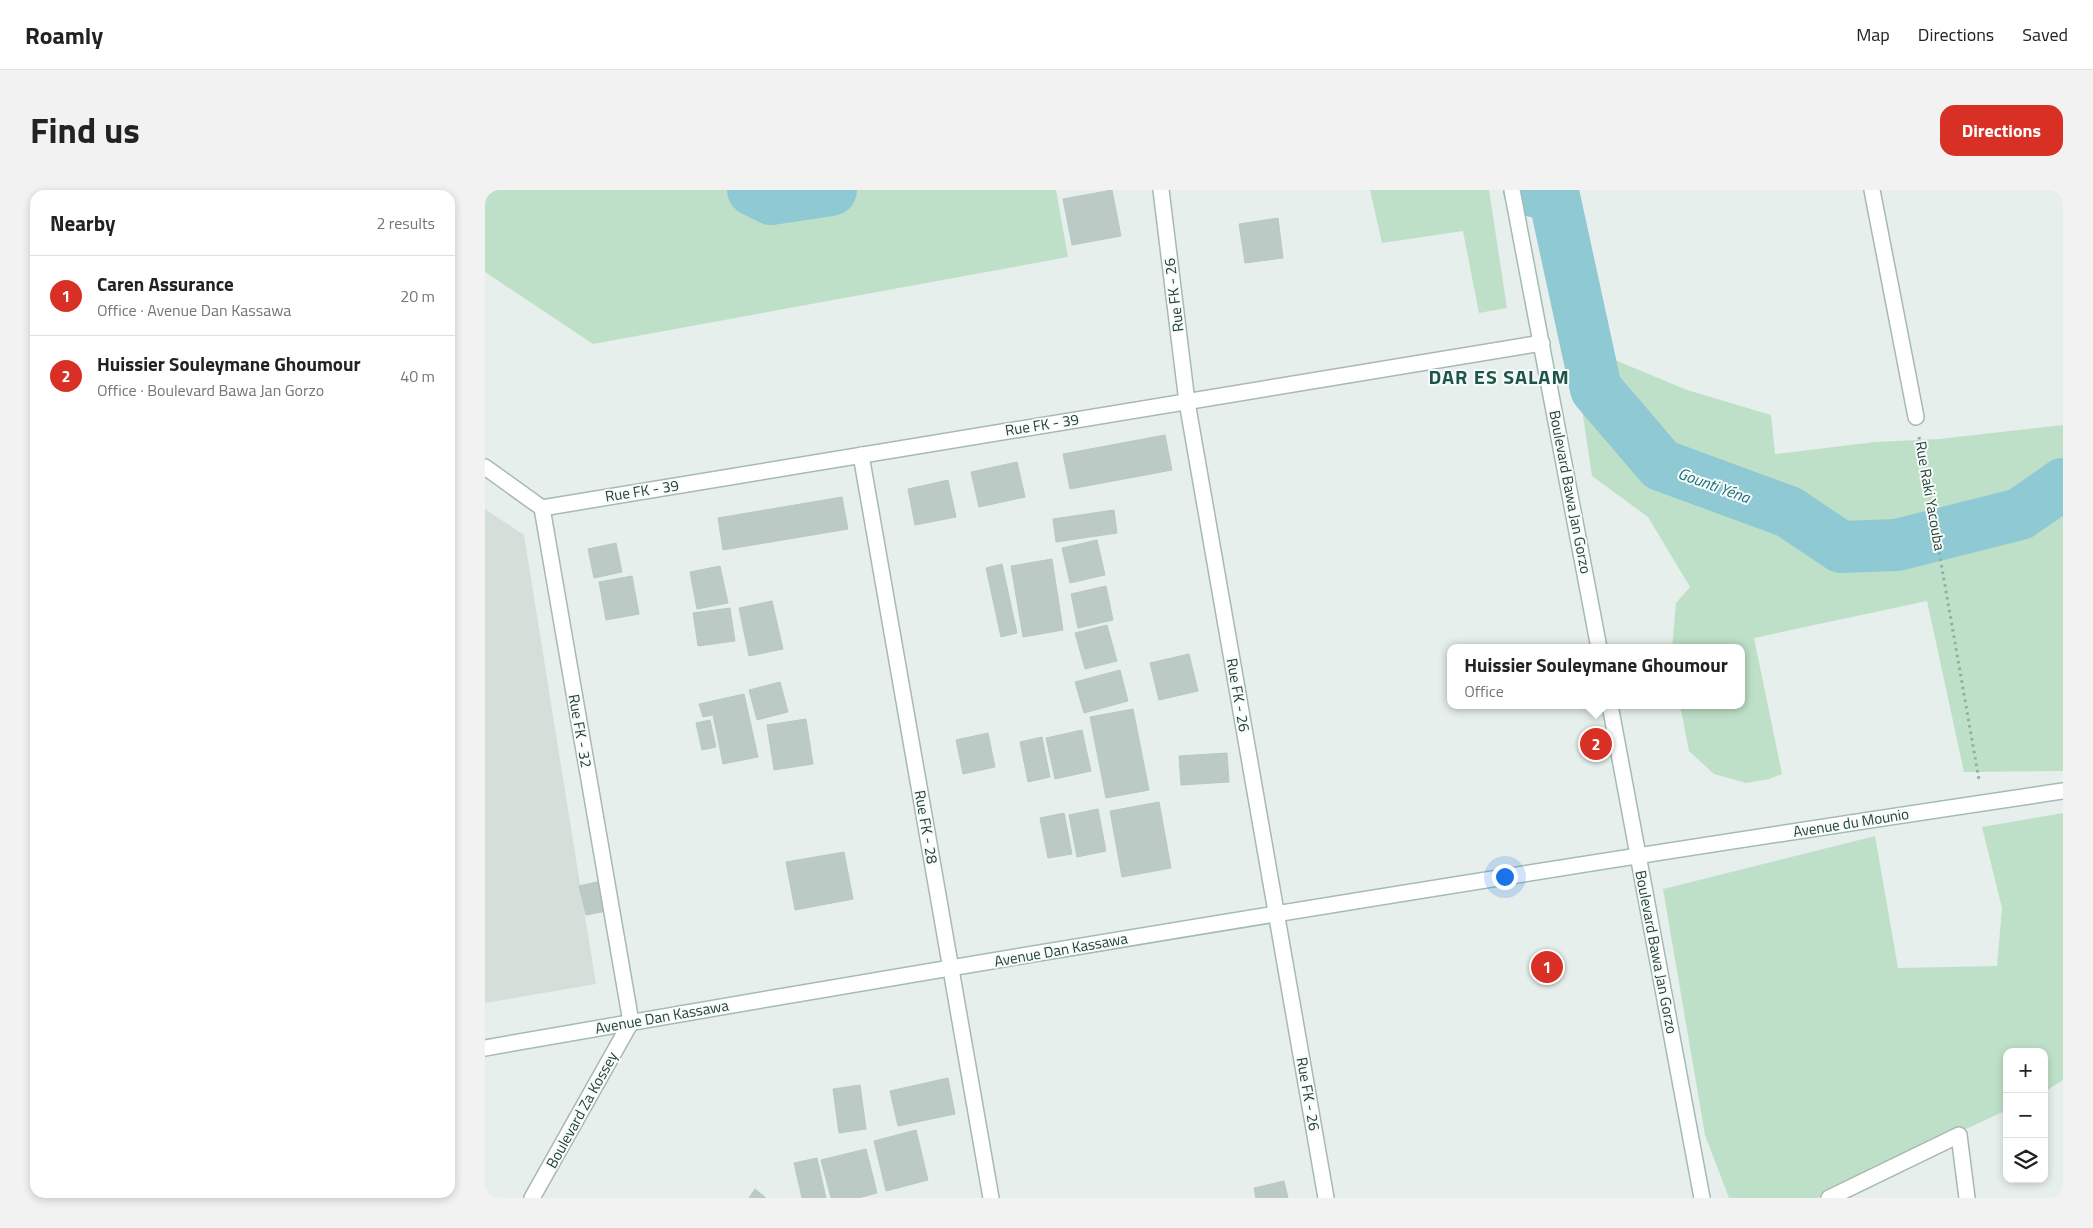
<!DOCTYPE html>
<html lang="en">
<head>
<meta charset="utf-8">
<style>
  body { margin:0; font-family:"Titillium Web",sans-serif; background:#f2f2f2; color:#222 }
  .controls { position:absolute; right:15px; bottom:15px; display:grid; overflow:hidden; border-radius:10px; box-shadow:0 2px 8px #0003 }
  .controls button { width:45px; height:45px; display:grid; place-items:center; padding:0; border:0; border-bottom:1px solid #e0e0e0; background:#fff; color:#222; font:25px sans-serif }
  .you { position:absolute; left:1019px; top:686px; width:18px; height:18px; margin:-12px; border:4px solid #fff; border-radius:50%; background:#1a73e8; box-shadow:0 0 0 8px #1a73e833 }
  .badge { display:grid; place-items:center; width:32px; height:32px; border-radius:50%; background:#d93025; color:#fff; font-size:16px; font-weight:700 }
  .pin { position:absolute; translate:-50% -50%; border:2px solid #fff; box-shadow:0 1px 5px #0006 }
  .popup { position:absolute; left:962px; top:454px; width:298px; height:65px; box-sizing:border-box; display:grid; place-content:center; border-radius:10px; background:#fff; filter:drop-shadow(0 1px 4px #0005); font-size:16px; white-space:nowrap; color:#767676 }
  .popup b { font-size:19px; color:#222 }
  .popup::after { content:''; position:absolute; left:50%; top:100%; margin-left:-10px; border:10px solid transparent; border-top-color:#fff }
  .list { margin:0; padding:0; list-style:none }
  h2 { display:flex; justify-content:space-between; align-items:center; height:65px; margin:0; padding:0 20px; font-size:21px }
  h2 small { font-size:16px; font-weight:400; color:#767676 }
  .list li { display:grid; grid-template-columns:32px 1fr auto; gap:15px; align-items:center; box-sizing:border-box; height:80px; padding:0 20px; border-top:1px solid #e0e0e0 }
  .list b { display:block; font-size:19px; white-space:nowrap }
  .list p { margin:0; font-size:16px; white-space:nowrap; color:#767676 }
  .list em { font-size:16px; font-style:normal; color:#767676 }
  .icon { flex:none; width:28px; height:28px; fill:none; stroke:currentColor; stroke-width:2; stroke-linecap:round; stroke-linejoin:round }
  .map { position:relative; flex:none; width:1578px; height:1008px; overflow:hidden; border-radius:15px }
  header { display:flex; align-items:center; gap:30px; box-sizing:border-box; height:70px; padding:0 25px; background:#fff; border-bottom:1px solid #e0e0e0 }
  header strong { font-size:24px }
  nav { display:flex; gap:28px; margin-inline-start:auto; font-size:18px }
  .intro { display:flex; align-items:center; justify-content:space-between; box-sizing:border-box; height:120px; padding:0 30px }
  h1 { margin:0; font-size:35px }
  .button { padding:12px 22px; border-radius:15px; background:#d93025; color:#fff; font-size:18px; font-weight:700 }
  main { display:flex; gap:30px; padding:0 30px }
  aside { flex:1; background:#fff; border-radius:15px; box-shadow:0 2px 8px #0003 }
  .map>svg:first-child { display:block }
</style>
</head>
<body>
<header>
<strong>Roamly</strong>
<nav><a>Map</a><a>Directions</a><a>Saved</a></nav>
</header>
<div class="intro"><h1>Find us</h1><a class="button">Directions</a></div>
<main>
<aside>
<h2>Nearby<small>2 results</small></h2>
<ul class="list">
<li><span class="badge">1</span><div><b>Caren Assurance</b><p>Office · Avenue Dan Kassawa</p></div><em>20 m</em></li>
<li><span class="badge">2</span><div><b>Huissier Souleymane Ghoumour</b><p>Office · Boulevard Bawa Jan Gorzo</p></div><em>40 m</em></li>
</ul>
</aside>
<div class="map">
<svg width="1578" height="1008" viewBox="0 0 1578 1008">
  <rect width="100%" height="100%" fill="#e6efeb"/>
  <polygon fill="#d4dfda" points="0,319 39,345 111,794 0,813"/>
  <g fill="#bfe0c8">
    <polygon points="0,0 571,0 583,67 108,154 0,82"/>
    <polygon points="885,0 1004,0 1022,118 994,123 978,41 897,53"/>
    <polygon points="1057,0 1077,0 1125,168 1202,200 1286,225 1290,264 1390,252 1454,249 1578,235 1578,581 1479,582 1442,411 1269,448 1297,584 1284,589 1261,593 1229,584 1204,561 1195,515 1256,515 1256,458 1187,458 1191,413 1205,397 1163,327 1107,286 1082,119"/>
    <polygon points="1578,623 1578,890 1559,902 1559,862 1522,862 1522,920 1332,1008 1244,1008 1220,945 1178,699 1390,646 1413,778 1512,776 1517,718 1497,637"/>
  </g>
  <g fill="none" stroke-linecap="round" stroke-linejoin="round">
    <g stroke="#8ec9d4" stroke-width="52">
      <polyline points="268,0 286,9 346,0"/>
      <polyline points="1044,0 1069,6 1111,199 1176,275 1304,322 1356,357 1412,355 1535,324 1578,294"/>
    </g>
  </g>
  <g fill="#bbcac4" stroke="#b8c9c2">
    <polygon points="627,0 636,46 587,55 578,9"/>
    <polygon points="793,28 798,68 760,73 754,34"/>
    <polygon points="680,245 687,280 585,299 578,264"/>
    <polygon points="532,272 540,307 494,317 486,282"/>
    <polygon points="463,290 471,327 430,335 423,299"/>
    <polygon points="357,307 363,339 238,360 233,328"/>
    <polygon points="629,320 632,343 571,352 568,329"/>
    <polygon points="612,350 620,385 585,393 577,358"/>
    <polygon points="131,353 137,382 109,388 103,359"/>
    <polygon points="567,369 578,440 538,447 526,376"/>
    <polygon points="517,374 532,443 516,447 501,378"/>
    <polygon points="235,376 243,413 212,419 205,382"/>
    <polygon points="147,386 154,424 121,430 114,392"/>
    <polygon points="621,396 628,430 593,438 586,404"/>
    <polygon points="287,411 298,459 264,466 254,418"/>
    <polygon points="245,418 250,451 213,456 208,423"/>
    <polygon points="622,435 632,471 600,479 590,443"/>
    <polygon points="704,464 713,501 674,510 665,473"/>
    <polygon points="635,480 643,511 599,523 590,492"/>
    <polygon points="295,492 303,522 272,530 264,500"/>
    <polygon points="259,504 273,567 238,574 228,525 218,527 214,514"/>
    <polygon points="648,519 664,600 621,608 605,527"/>
    <polygon points="321,529 328,574 289,580 282,535"/>
    <polygon points="225,530 231,557 217,560 211,533"/>
    <polygon points="597,540 606,581 570,589 561,548"/>
    <polygon points="503,543 510,577 478,584 471,550"/>
    <polygon points="557,547 565,587 543,592 535,552"/>
    <polygon points="742,563 744,592 696,595 694,566"/>
    <polygon points="674,612 686,678 637,687 625,621"/>
    <polygon points="613,619 621,661 592,667 584,625"/>
    <polygon points="579,623 587,664 563,668 555,628"/>
    <polygon points="359,662 368,709 310,720 301,672"/>
    <polygon points="116,691 122,721 101,725 94,696"/>
    <polygon points="463,888 470,924 413,936 405,901"/>
    <polygon points="375,895 381,939 354,943 348,899"/>
    <polygon points="431,940 443,990 401,1001 389,951"/>
    <polygon points="381,959 392,1003 373,1008 346,1008 336,970"/>
    <polygon points="332,968 341,1008 317,1008 309,973"/>
    <polygon points="799,991 803,1008 771,1008 769,998"/>
    <polygon points="270,999 281,1008 264,1008"/>
  </g>
  <g fill="none" stroke-linecap="round" stroke-linejoin="round">
    <g stroke="#a8b8b2" stroke-width="18">
      <g id="street">
        <polyline points="676,0 702,212 841,1008"/>
        <polyline points="1387,0 1431,227"/>
        <polyline points="376,265 506,1008"/>
        <polyline points="0,277 57,318 146,832 47,1008"/>
        <polyline points="57,318 1057,153"/>
        <polyline points="1344,1008 1474,945 1482,1008"/>
      </g>
    </g>
    <g stroke="#a4bbb3" stroke-width="18">
      <g id="secondary">
        <polyline points="1027,0 1114,458"/>
        <polyline points="1125,515 1217,1008"/>
        <path d="M0,858C525,766 1051,679 1578,601"/>
      </g>
    </g>
    <polyline stroke="#86b3a5" stroke-width="3" stroke-dasharray="2.5 4" stroke-linecap="butt" points="1434,247 1494,590"/>
    <use href="#street" stroke="#fff" stroke-width="15"/>
    <use href="#secondary" stroke="#fff" stroke-width="15"/>
  </g>
  <g text-anchor="middle" stroke-width="4" stroke-linejoin="round" paint-order="stroke">
    <g font-size="15" fill="#24423a" stroke="#f7fbf9">
      <text transform="translate(689 105) rotate(-97)" y="5">Rue FK - 26</text>
      <text transform="translate(557 235) rotate(-9)" y="5">Rue FK - 39</text>
      <text transform="translate(157 301) rotate(-9)" y="5">Rue FK - 39</text>
      <text transform="translate(1085 302) rotate(79)" y="5">Boulevard Bawa Jan Gorzo</text>
      <text transform="translate(1445 306) rotate(80)" y="5">Rue Raki Yacouba</text>
      <text transform="translate(753 505) rotate(80)" y="5">Rue FK - 26</text>
      <text transform="translate(95 541) rotate(80)" y="5">Rue FK - 32</text>
      <text transform="translate(1366 633) rotate(-9)" y="5">Avenue du Mounio</text>
      <text transform="translate(441 637) rotate(80)" y="5">Rue FK - 28</text>
      <text transform="translate(576 760) rotate(-10)" y="5">Avenue Dan Kassawa</text>
      <text transform="translate(1171 762) rotate(79)" y="5">Boulevard Bawa Jan Gorzo</text>
      <text transform="translate(177 827) rotate(-10)" y="5">Avenue Dan Kassawa</text>
      <text transform="translate(823 904) rotate(80)" y="5">Rue FK - 26</text>
      <text transform="translate(97 920) rotate(-61)" y="5">Boulevard Za Kossey</text>
    </g>
    <g font-size="16" font-style="italic" fill="#1c6f80" stroke="#f7fbf9">
      <text transform="translate(1229 295) rotate(20)" y="6">Gounti Yéna</text>
    </g>
    <g font-size="20" font-weight="bold" letter-spacing="1" fill="#1f5548" stroke="#f7fbf9">
      <text x="1014" y="194">DAR ES SALAM</text>
    </g>
  </g>
</svg>
<div class="controls">
<button>+</button>
<button>−</button>
<button><svg class="icon" aria-label="layers" viewBox="0 0 24 24"><path d="M12 4l9 5-9 5-9-5zM3 14l9 5 9-5"/></svg></button>
</div>
<div class="you"></div>
<div class="pin badge" style="left:1062px;top:777px">1</div>
<div class="pin badge" style="left:1111px;top:554px">2</div>
<div class="popup"><b>Huissier Souleymane Ghoumour</b>Office</div>
</div>
</main>
</body>
</html>
